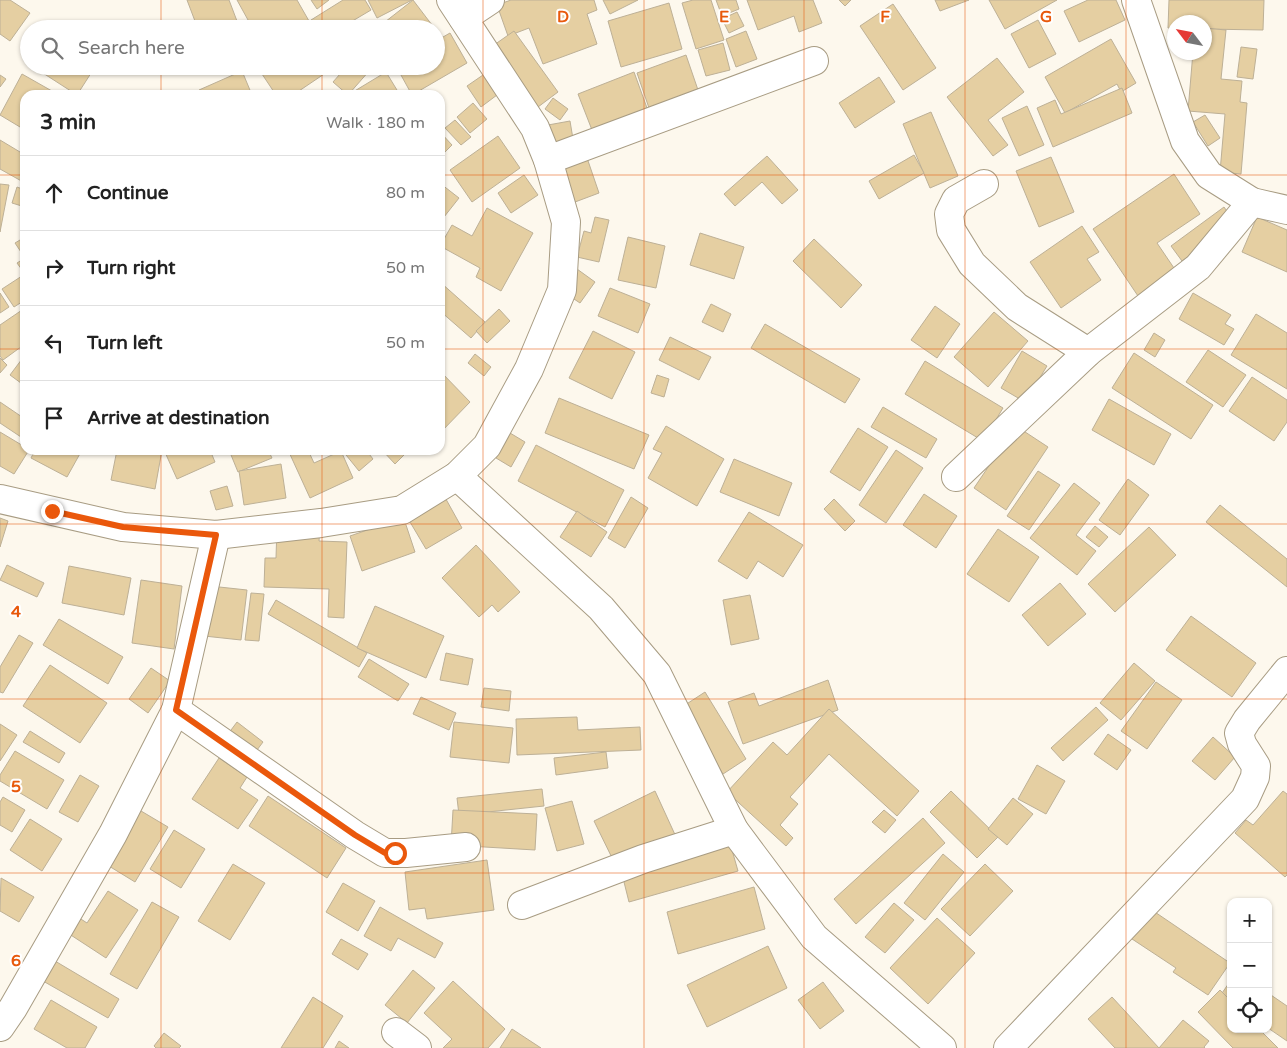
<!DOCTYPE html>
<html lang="en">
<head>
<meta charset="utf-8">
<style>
  body { margin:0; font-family:"Varela Round",sans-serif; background:#f6f6f6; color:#222 }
  .controls { position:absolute; right:15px; bottom:15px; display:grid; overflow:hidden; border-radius:10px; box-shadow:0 1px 4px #0004 }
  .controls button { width:45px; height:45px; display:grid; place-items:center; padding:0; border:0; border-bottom:1px solid #e0e0e0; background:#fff; color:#222; font:25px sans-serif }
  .compass { position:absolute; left:1167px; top:15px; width:45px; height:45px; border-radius:50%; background:#fff; box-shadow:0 1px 4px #0004; rotate:302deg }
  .stop { position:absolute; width:15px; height:15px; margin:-11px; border:4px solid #ea580c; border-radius:50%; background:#fff }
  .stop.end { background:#ea580c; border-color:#fff; box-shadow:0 1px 5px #0008 }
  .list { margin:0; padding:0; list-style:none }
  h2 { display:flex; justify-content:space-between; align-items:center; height:65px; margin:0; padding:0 20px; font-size:21px }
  h2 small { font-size:16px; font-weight:400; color:#767676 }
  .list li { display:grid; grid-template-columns:32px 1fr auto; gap:15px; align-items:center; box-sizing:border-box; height:75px; padding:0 20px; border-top:1px solid #e0e0e0 }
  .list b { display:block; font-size:19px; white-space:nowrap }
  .list em { font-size:16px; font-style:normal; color:#767676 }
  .icon { flex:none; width:28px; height:28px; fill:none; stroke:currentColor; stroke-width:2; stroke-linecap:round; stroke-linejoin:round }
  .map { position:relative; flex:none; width:1287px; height:1048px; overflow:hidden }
  .search { position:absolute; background:#fff; box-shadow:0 1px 4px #0004; left:20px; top:20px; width:425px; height:55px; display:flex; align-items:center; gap:12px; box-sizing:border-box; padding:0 18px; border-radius:28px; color:#767676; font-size:19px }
  .panel { position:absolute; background:#fff; box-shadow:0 1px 4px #0004; left:20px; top:90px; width:425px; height:365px; border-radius:15px }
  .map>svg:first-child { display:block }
</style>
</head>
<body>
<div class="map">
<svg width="1287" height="1048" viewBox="0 0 1287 1048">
  <rect width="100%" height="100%" fill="#fdf8ed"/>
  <g fill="#e5cfa2" stroke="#bdb096">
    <polygon points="0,0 10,0 30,13 10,41 0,34"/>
    <polygon points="187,0 229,0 240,29 198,29"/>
    <polygon points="237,0 297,0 309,21 295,29 253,29"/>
    <polygon points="311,0 329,0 317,9"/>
    <polygon points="343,0 365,0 371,10 339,29 316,29 311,20"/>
    <polygon points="368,0 412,0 377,18"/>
    <polygon points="413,0 432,25 427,29 376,29"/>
    <polygon points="511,0 594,0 597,10 587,14 597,44 543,64 529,28 508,36 497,5"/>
    <polygon points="603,0 638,0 610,14"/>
    <polygon points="693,0 711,0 724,40 696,49 682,3"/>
    <polygon points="716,0 736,0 739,9 722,16"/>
    <polygon points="747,0 813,0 822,23 799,32 794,16 758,30"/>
    <polygon points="839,0 851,0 845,6"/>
    <polygon points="935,0 969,0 940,11"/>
    <polygon points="989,0 1057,0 1005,29"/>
    <polygon points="1088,0 1116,0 1125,20 1079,42 1064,11"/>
    <polygon points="1169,0 1264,0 1263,30 1204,29 1204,22 1174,22 1174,28 1168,28"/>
    <polygon points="669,3 682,49 621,67 608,21"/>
    <polygon points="893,4 936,68 903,90 860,26"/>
    <polygon points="737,12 744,26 729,33 722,19"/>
    <polygon points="1038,20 1056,54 1029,68 1011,34"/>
    <polygon points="358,21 365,29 348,29"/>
    <polygon points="1204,28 1226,30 1221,79 1242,81 1240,102 1247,103 1241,174 1220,172 1225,114 1188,111 1193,52 1204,52"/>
    <polygon points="514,31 558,92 538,107 494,45"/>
    <polygon points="746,31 757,59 736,67 726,39"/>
    <polygon points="450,33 467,63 412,95 396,66 436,66 436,41"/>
    <polygon points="1111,39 1136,83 1121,92 1117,84 1065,113 1045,77"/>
    <polygon points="723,43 730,70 706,76 698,50"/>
    <polygon points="1241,47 1257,49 1253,79 1237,77"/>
    <polygon points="686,55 698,90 649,108 637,73"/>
    <polygon points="997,58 1024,92 988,120 1008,145 993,156 947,97"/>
    <polygon points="32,66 87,66 93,70 77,95"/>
    <polygon points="273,66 332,66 333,68 293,95 276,95 262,74"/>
    <polygon points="347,66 367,66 370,70 348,95 333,82"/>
    <polygon points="242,71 252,95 201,95 199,90"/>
    <polygon points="386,72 400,95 348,95"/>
    <polygon points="634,72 647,108 592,130 578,94"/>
    <polygon points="22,74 59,95 25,95 25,130 0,115"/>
    <polygon points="0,75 6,79 0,87"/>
    <polygon points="483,75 497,95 481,107 467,86"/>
    <polygon points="879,77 895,102 855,128 839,103"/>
    <polygon points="1122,88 1132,113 1053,147 1037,108 1055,100 1061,114"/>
    <polygon points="553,98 568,109 560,120 545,109"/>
    <polygon points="473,103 487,119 470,133 457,117"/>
    <polygon points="1027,106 1044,145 1019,156 1002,118"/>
    <polygon points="931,112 958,176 930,188 903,124"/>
    <polygon points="1205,115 1220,138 1208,146 1193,122"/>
    <polygon points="455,120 471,137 461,145 445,128"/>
    <polygon points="570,121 573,139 551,143 548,125"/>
    <polygon points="440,132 452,145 440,157"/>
    <polygon points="498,136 520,168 472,202 450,170"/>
    <polygon points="0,140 25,155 25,183 0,169"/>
    <polygon points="585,152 599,193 575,202 560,160"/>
    <polygon points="914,155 924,173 879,199 869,181"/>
    <polygon points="767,156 798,190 782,204 762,182 735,206 724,194"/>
    <polygon points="1051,157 1074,212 1039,227 1016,171"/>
    <polygon points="1174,174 1200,214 1157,243 1176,271 1138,296 1093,229"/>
    <polygon points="524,175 538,195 511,213 498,193"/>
    <polygon points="0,184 9,185 0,232"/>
    <polygon points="441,184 459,198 444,217 440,214"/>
    <polygon points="17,187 25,190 25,207 12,203"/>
    <polygon points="1224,207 1235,223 1182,261 1171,246"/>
    <polygon points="487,208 533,233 501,291 476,277 480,268 440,246 452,225 472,236"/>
    <polygon points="595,217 609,220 599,262 577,257 584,231 591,233"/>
    <polygon points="1257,217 1287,230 1287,272 1242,252"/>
    <polygon points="1082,226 1099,252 1087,259 1101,280 1061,308 1030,262"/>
    <polygon points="700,233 744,247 734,279 690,265"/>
    <polygon points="25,237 25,300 14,307 2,289 25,274 17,263 25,258 15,243"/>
    <polygon points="628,237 665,246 656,288 618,280"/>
    <polygon points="814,239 862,285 841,308 793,261"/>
    <polygon points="577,269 595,282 580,303 562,291"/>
    <polygon points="440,282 485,322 471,338 440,311"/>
    <polygon points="610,288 650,304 638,333 598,316"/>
    <polygon points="0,293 9,307 0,313"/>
    <polygon points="1193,293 1231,315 1225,324 1234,329 1224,345 1179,319"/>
    <polygon points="711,304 731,314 723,332 702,322"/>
    <polygon points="935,306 960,324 937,358 911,340"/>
    <polygon points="25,308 25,344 3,360 0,356 0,325"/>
    <polygon points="499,309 510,321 487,343 476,331"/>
    <polygon points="994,312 1028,341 988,387 954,357"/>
    <polygon points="1256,314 1287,333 1287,389 1231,355"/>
    <polygon points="765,324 860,379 845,403 751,348"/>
    <polygon points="593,331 635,352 612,399 569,378"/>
    <polygon points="1154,333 1165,340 1155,357 1144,350"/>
    <polygon points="670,337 711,357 699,380 659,360"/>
    <polygon points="1208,350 1246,375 1223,407 1186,382"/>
    <polygon points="1022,351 1047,366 1025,402 1001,388"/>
    <polygon points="1134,353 1213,405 1191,439 1112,388"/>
    <polygon points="475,354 491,367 484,376 468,363"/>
    <polygon points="25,355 25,386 10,375"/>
    <polygon points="0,358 7,365 0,373"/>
    <polygon points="925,361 1003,408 983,441 905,394"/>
    <polygon points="440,371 470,402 440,433"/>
    <polygon points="657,375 669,379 664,397 651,393"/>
    <polygon points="1252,377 1287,400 1287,422 1274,441 1229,411"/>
    <polygon points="559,398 649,435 634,469 545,433"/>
    <polygon points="1109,399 1171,434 1154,465 1092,430"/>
    <polygon points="0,402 25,419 25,431 21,437 0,423"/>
    <polygon points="883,407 937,439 926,458 871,427"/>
    <polygon points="666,426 724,459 697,506 648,478 662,453 653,449"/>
    <polygon points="1016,426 1048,447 1006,510 974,488"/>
    <polygon points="858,428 888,447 860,491 830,472"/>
    <polygon points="0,432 25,447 25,450 29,450 14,474 0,466"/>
    <polygon points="510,433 525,442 511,467 496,458"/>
    <polygon points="536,445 624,490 605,527 518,481"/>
    <polygon points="35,450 82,450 67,477 31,458"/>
    <polygon points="117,450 162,450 155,489 111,480"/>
    <polygon points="164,450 210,450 215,462 177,479"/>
    <polygon points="229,450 268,450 272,458 238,472"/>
    <polygon points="288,450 308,450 314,463 341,451 353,478 310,498"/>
    <polygon points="342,450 366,450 373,459 359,471"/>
    <polygon points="382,450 409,450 395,464"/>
    <polygon points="896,450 923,468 886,523 859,505"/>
    <polygon points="734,459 792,483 779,516 720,492"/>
    <polygon points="281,464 286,498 244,505 239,471"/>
    <polygon points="1038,471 1060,485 1029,530 1007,516"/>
    <polygon points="1128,479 1149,495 1120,535 1099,520"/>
    <polygon points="437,483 462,528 426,549 400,505"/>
    <polygon points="1074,483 1100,503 1076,535 1096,551 1077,575 1030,538"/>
    <polygon points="227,486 233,506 216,510 210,491"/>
    <polygon points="924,494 957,516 936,548 903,525"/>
    <polygon points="631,497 648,508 625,548 608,538"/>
    <polygon points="834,499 855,521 845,531 824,509"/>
    <polygon points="1220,505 1287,559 1287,587 1206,522"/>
    <polygon points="401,510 415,552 362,571 350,536 373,528"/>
    <polygon points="577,511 607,532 591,557 560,537"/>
    <polygon points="749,512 803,545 783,577 758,561 747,579 718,561"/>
    <polygon points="0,518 8,521 0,547"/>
    <polygon points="277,526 320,527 319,541 347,542 344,618 328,617 329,589 264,587 265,558 276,558"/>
    <polygon points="1095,526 1108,537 1099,547 1086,537"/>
    <polygon points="1149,527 1176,555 1115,612 1088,584"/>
    <polygon points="998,529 1039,557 1009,602 967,574"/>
    <polygon points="476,545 520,592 498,612 492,605 479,617 442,578"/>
    <polygon points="7,565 44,583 37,597 0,580"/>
    <polygon points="69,566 131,578 124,615 62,603"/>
    <polygon points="141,580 182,586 174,649 132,643"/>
    <polygon points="1060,583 1086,614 1048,646 1022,615"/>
    <polygon points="210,586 247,590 241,640 204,636"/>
    <polygon points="251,593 264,594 259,641 245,640"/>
    <polygon points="750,595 759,639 731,645 723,600"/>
    <polygon points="276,600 367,653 359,667 268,614"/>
    <polygon points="375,606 444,636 426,678 357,648"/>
    <polygon points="1191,616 1256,663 1232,697 1166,650"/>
    <polygon points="59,619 123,657 108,684 43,645"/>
    <polygon points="19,635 33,643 3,693 0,692 0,667"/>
    <polygon points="446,653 473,659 468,685 440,680"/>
    <polygon points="369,659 409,684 398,701 358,677"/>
    <polygon points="1134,663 1155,681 1121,720 1100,703"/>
    <polygon points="50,665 107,703 80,743 23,706"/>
    <polygon points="151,668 170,681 148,713 129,699"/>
    <polygon points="828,680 838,710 743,744 728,702 754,693 759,706"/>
    <polygon points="1156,682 1182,700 1147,749 1121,731"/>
    <polygon points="484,688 511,691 509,711 481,707"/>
    <polygon points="705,692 746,759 723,774 682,707"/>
    <polygon points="421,697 456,713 449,730 413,714"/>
    <polygon points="1096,707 1108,720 1063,761 1051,748"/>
    <polygon points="829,709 919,791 897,816 829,754 790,797 798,804 780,825 793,838 786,846 727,792 773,742 787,755"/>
    <polygon points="577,717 578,730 640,727 641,750 517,755 516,719"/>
    <polygon points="237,722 263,742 254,754 228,734"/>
    <polygon points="454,722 513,728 509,763 450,757"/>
    <polygon points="0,724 17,735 0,761"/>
    <polygon points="30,731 65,753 59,763 23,742"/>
    <polygon points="1108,734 1131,750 1117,770 1094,754"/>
    <polygon points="1213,737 1235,757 1215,780 1192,761"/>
    <polygon points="15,751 64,780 47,809 0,781 0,775"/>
    <polygon points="606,752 608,768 556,775 554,758"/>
    <polygon points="219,758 247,777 240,788 258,800 238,829 192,799"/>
    <polygon points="1037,765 1065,781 1046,814 1018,799"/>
    <polygon points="80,775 99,786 78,822 59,812"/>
    <polygon points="542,789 544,806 459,815 457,798"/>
    <polygon points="655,791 677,839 617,868 594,821"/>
    <polygon points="951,791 998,837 977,858 930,812"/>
    <polygon points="1283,791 1287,794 1287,875 1285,877 1235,833 1246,820 1253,825"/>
    <polygon points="268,796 346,848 327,878 249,826"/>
    <polygon points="3,797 25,810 12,832 0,825 0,802"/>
    <polygon points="1013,798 1033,814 1007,845 988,829"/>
    <polygon points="572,801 584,844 557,851 545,808"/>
    <polygon points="136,808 168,827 135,882 104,863"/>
    <polygon points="453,810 537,814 535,850 451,845"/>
    <polygon points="884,810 896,820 885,833 872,822"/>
    <polygon points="923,818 945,843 856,924 834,899"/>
    <polygon points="30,819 62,839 42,871 10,850"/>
    <polygon points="174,830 205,849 181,888 150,869"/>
    <polygon points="730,843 738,871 629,902 622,874"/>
    <polygon points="943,854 964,872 925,920 904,903"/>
    <polygon points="487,860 494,910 427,919 425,908 409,910 405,872"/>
    <polygon points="233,864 265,883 230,940 198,921"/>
    <polygon points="985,864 1013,891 970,936 941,909"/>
    <polygon points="1,878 34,897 19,922 0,911"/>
    <polygon points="343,883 375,901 358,931 326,912"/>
    <polygon points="754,887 765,929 678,954 667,912"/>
    <polygon points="108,891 138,910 106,958 57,926 67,910 87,923"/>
    <polygon points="152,902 179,917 137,989 110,974"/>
    <polygon points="894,903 914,920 885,953 865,937"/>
    <polygon points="1146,906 1230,963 1208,995 1173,972 1176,968 1126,935"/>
    <polygon points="380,907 443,943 435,958 398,938 391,951 364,936"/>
    <polygon points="937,918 975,953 928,1004 890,968"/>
    <polygon points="341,939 368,954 358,970 332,954"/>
    <polygon points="768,946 787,988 707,1027 687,985"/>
    <polygon points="55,961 119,999 108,1018 43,981"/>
    <polygon points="413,970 435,988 407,1023 385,1005"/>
    <polygon points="1231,980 1231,1003 1220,996"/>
    <polygon points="453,981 505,1029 488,1048 443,1048 452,1039 424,1013"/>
    <polygon points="823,982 844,1011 820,1029 798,1000"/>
    <polygon points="1220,990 1231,1001 1231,1029 1259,1029 1278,1048 1233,1048 1198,1012"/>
    <polygon points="1268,993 1287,1006 1287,1041 1268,1028"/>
    <polygon points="313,997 343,1016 323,1048 281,1048"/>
    <polygon points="1112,997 1159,1048 1115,1048 1088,1019"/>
    <polygon points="51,1000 97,1027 85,1048 67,1048 34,1029"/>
    <polygon points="1183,1020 1209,1041 1204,1047 1205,1048 1159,1048"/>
    <polygon points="512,1029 541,1048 500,1048"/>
    <polygon points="164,1033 181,1046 179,1048 156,1048 154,1046"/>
    <polygon points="339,1041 349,1048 335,1048"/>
  </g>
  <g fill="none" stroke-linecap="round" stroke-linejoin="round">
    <g stroke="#a89c83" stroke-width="30">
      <g id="minor">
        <polyline points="1136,0 1185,141 1209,175 1252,202 1287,210"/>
        <polyline points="463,18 490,0"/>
        <polyline points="548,160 814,61"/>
        <polyline points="984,184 956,200 949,214 951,230 972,264 1017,307 1088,352"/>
        <polyline points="457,476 601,608 657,674 734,830 814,937 942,1048"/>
        <polyline points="956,477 1088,352 1198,267 1252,202"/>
        <polyline points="0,499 123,527 216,535 321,523 402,510 457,476 487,446 529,369 562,290 566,222 548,160 535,128 451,0"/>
        <polyline points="176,710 355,835 385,853 406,853 466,847"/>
        <polyline points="522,905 643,859 734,830"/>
        <polyline points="0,1027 13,1008 113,834 176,710 216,535"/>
        <polyline points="396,1032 417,1048"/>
        <polyline points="1008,1048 1245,799 1255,777 1256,766 1242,744 1239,733 1247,720 1287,671"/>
      </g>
    </g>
    <use href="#minor" stroke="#fff" stroke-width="28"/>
  </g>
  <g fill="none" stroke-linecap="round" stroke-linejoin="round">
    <polyline stroke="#ea580c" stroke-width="6" points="52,511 123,527 216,535 176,710 355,835 385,853 395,853"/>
  </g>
  <path fill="none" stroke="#e8590c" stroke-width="1" stroke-opacity="0.55" d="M161,0V29M322,0V29M483,0V1048M644,0V1048M804,0V1048M965,0V1048M1126,0V1048M161,66V95M322,66V95M0,175H25M440,175H1287M0,349H25M440,349H1287M161,450V1048M322,450V1048M0,524H1287M0,699H1287M0,873H1287"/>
  <g font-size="16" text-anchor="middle" font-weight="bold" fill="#e8590c" stroke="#fff" stroke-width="4" stroke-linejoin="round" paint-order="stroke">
    <text x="563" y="22">D</text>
    <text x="724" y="22">E</text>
    <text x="885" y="22">F</text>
    <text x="1046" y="22">G</text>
    <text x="16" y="617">4</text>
    <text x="16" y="792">5</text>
    <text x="16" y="966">6</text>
  </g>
</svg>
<div class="controls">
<button>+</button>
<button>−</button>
<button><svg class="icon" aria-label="locate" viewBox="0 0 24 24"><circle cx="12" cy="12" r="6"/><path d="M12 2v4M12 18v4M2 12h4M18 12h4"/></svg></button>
</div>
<svg class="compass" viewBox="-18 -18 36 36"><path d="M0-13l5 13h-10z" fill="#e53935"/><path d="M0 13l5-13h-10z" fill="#767676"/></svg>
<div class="stop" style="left:395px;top:853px"></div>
<div class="stop end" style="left:52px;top:511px"></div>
<div class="search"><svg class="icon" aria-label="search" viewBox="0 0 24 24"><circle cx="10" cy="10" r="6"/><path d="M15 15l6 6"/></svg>Search here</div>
<section class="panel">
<h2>3 min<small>Walk · 180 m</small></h2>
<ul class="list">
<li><svg class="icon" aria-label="ahead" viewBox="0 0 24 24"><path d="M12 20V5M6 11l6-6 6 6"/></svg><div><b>Continue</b></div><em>80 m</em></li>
<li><svg class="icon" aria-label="right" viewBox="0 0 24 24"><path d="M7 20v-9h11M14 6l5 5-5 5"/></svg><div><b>Turn right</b></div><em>50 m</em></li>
<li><svg class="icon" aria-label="left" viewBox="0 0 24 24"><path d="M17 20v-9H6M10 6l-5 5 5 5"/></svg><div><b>Turn left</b></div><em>50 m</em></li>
<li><svg class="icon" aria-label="arrive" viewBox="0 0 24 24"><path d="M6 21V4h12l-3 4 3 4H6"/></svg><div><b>Arrive at destination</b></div></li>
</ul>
</section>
</div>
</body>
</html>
